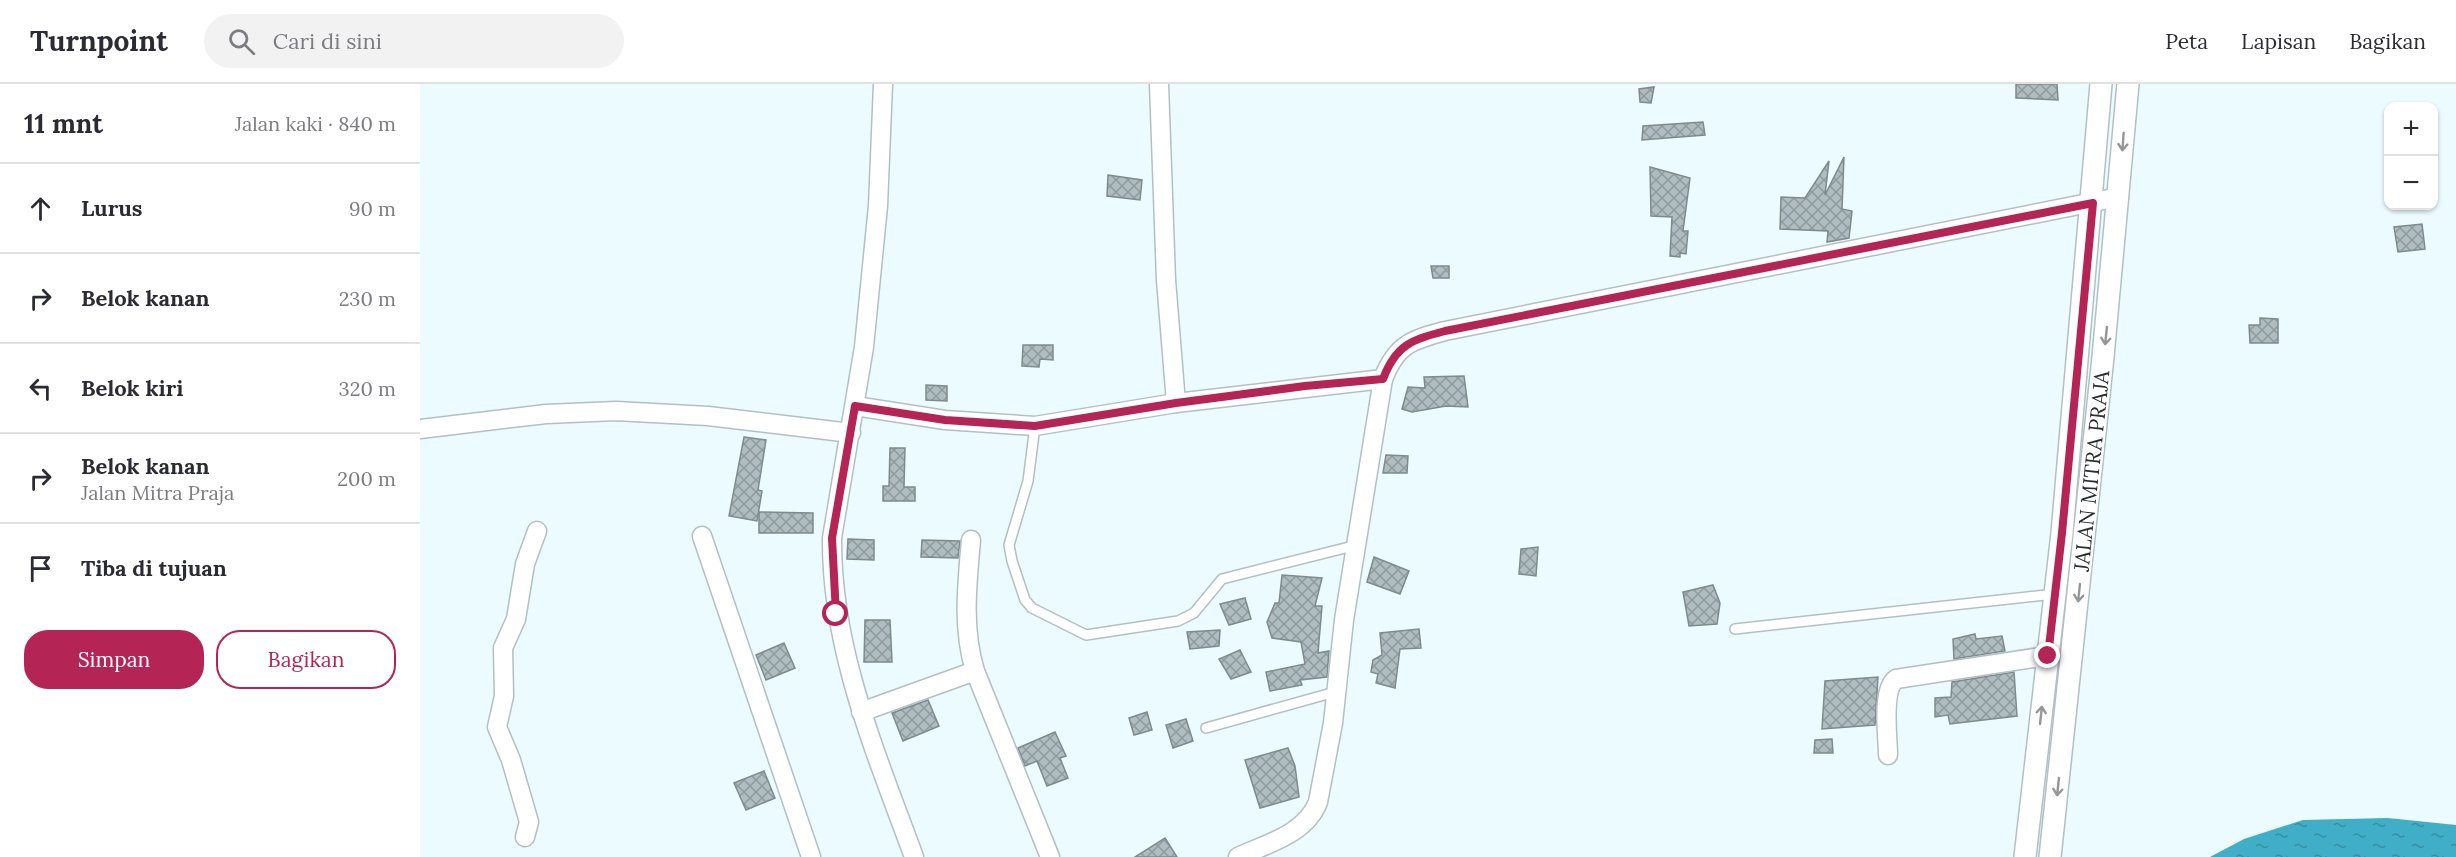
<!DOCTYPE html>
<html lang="id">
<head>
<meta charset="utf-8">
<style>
  body { margin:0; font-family:Lora,serif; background:#f2f2f3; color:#2b2b33 }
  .controls { position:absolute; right:18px; top:18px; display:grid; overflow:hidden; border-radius:12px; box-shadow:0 2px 4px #0004 }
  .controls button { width:54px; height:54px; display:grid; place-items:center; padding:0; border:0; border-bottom:2px solid #e1e1e2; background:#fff; color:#2b2b33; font:30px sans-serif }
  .stop { position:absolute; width:18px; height:18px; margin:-14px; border:4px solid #b42556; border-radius:50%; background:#fff }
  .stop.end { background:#b42556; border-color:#fff; box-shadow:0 2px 6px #0008 }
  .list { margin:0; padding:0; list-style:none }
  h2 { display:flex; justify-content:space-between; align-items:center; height:78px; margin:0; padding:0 24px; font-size:26px }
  h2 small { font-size:20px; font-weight:400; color:#7c7c81 }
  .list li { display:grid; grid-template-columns:39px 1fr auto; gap:18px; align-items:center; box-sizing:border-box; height:90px; padding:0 24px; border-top:2px solid #e1e1e2 }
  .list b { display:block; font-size:22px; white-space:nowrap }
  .list p { margin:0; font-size:20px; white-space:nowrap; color:#7c7c81 }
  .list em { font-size:20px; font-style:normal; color:#7c7c81 }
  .actions { display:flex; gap:12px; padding:18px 24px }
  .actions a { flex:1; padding:14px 0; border:2px solid #b42556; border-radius:24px; text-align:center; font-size:21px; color:#b42556 }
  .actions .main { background:#b42556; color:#fff }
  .icon { flex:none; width:33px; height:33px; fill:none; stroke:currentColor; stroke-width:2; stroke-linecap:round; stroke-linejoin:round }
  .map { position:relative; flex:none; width:2036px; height:773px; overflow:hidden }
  header { display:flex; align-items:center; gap:36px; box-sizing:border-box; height:84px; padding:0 30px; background:#fff; border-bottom:2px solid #e1e1e2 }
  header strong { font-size:28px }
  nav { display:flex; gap:33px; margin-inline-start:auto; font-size:21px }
  .search { width:420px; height:54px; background:#f2f2f3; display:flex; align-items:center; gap:15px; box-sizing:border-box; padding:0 21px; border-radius:33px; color:#7c7c81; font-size:22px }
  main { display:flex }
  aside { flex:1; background:#fff }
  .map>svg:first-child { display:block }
</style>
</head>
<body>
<header>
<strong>Turnpoint</strong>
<div class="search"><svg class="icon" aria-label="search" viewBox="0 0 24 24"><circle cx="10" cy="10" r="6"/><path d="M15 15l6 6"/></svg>Cari di sini</div>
<nav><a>Peta</a><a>Lapisan</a><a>Bagikan</a></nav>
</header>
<main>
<aside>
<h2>11 mnt<small>Jalan kaki · 840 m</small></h2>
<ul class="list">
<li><svg class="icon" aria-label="ahead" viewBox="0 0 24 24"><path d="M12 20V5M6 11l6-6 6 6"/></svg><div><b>Lurus</b></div><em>90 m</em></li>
<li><svg class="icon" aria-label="right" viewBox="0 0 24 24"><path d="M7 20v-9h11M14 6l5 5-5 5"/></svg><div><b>Belok kanan</b></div><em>230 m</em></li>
<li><svg class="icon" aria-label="left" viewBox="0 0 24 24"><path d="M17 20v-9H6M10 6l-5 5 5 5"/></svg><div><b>Belok kiri</b></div><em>320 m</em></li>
<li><svg class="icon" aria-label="right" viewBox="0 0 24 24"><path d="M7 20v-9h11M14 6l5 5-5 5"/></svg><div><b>Belok kanan</b><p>Jalan Mitra Praja</p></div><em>200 m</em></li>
<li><svg class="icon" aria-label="arrive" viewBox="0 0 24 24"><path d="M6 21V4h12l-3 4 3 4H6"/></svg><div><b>Tiba di tujuan</b></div></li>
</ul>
<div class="actions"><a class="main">Simpan</a><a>Bagikan</a></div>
</aside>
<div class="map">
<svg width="2036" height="773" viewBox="0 0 2036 773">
  <defs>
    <pattern id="water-ripples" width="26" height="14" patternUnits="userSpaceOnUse" patternTransform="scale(1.5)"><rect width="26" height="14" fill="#41aec7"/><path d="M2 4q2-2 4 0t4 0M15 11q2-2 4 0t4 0" fill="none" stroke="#368ea2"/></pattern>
    <pattern id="building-cross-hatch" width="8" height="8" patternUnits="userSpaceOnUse" patternTransform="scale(1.5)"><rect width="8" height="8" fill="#afbdc1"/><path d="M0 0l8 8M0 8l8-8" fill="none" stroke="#8e9a9d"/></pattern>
  </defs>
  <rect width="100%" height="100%" fill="#ecfbff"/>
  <polygon fill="url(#water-ripples)" points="1968,734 2036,741 2036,773 1790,773 1824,755 1883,736"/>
  <g fill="url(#building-cross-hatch)" stroke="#7e8b8e" stroke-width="1.5">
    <polygon points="1596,0 1637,0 1638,16 1596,14"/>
    <polygon points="1234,3 1231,19 1220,18 1219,5"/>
    <polygon points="1283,38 1285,51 1222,56 1223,42"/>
    <polygon points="1424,73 1422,125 1432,127 1429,154 1407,158 1408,147 1360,145 1361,113 1385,114 1409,77 1405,111"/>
    <polygon points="1230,83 1270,94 1263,147 1268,147 1266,170 1260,169 1260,173 1250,172 1252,133 1231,132"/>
    <polygon points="688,91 722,96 720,116 687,112"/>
    <polygon points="2002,140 2005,165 1978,168 1974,143"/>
    <polygon points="1011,182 1029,182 1029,194 1013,194"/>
    <polygon points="1840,234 1858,235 1858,259 1830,259 1829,241 1840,241"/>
    <polygon points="603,261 633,261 633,276 620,275 619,283 602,282"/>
    <polygon points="1044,292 1048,323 1026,322 992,328 982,325 988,303 1005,304 1004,293"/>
    <polygon points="506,301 527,302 527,317 506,316"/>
    <polygon points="324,353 346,356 338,406 342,407 337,437 309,432"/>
    <polygon points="470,364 485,364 484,403 495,403 495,417 463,417 463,402 469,402"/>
    <polygon points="966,371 988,372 987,389 963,389"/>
    <polygon points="339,428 393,429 393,449 339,449"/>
    <polygon points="428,455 454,456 454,476 427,475"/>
    <polygon points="502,456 540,457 538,474 501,473"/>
    <polygon points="1118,463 1116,492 1099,490 1101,465"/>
    <polygon points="954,473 989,487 980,510 947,498"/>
    <polygon points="862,491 902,494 895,522 902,522 898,569 909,567 907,593 880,596 882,601 850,607 846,588 885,580 881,558 852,554 847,538 855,519 859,519"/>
    <polygon points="1293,501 1300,519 1297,540 1269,542 1263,508"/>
    <polygon points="825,514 831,535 809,541 800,520"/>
    <polygon points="445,536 470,536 472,578 444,578"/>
    <polygon points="999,545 1001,564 980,565 975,604 956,599 958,590 951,588 953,576 962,571 960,549"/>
    <polygon points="800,546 799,562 770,565 767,548"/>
    <polygon points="1555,550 1556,555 1582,552 1585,567 1534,575 1533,555"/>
    <polygon points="364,559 375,584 346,596 336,571"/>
    <polygon points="820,566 831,588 811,595 799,575"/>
    <polygon points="1594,588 1597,632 1530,640 1528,631 1515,633 1515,614 1531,613 1532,598"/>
    <polygon points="1458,593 1455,641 1402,645 1405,597"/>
    <polygon points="508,616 519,642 483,657 472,629"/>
    <polygon points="727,628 732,646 714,651 709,634"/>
    <polygon points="766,635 773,657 753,664 746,641"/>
    <polygon points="635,648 646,672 640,674 648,694 627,702 617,677 605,682 598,664"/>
    <polygon points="1412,655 1413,669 1394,669 1395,656"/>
    <polygon points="868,664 875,682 879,713 840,724 825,676"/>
    <polygon points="344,687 355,714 326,726 314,699"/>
    <polygon points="745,754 757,773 715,773"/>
  </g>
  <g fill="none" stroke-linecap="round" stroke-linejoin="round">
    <g stroke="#b2c0c4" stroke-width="12">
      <g id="service">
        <polyline points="615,342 608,397 589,461 592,477 605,516 612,524 666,551 758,537 774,529 802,495 937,461"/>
        <polyline points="1315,545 1635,510"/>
        <polyline points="786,644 915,608"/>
      </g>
    </g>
    <g stroke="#b2c0c4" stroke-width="21">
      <g id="minor">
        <path d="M463,0L458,122L444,263L412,454C411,566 456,669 494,773"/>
        <polyline points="739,0 746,196 756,319"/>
        <polyline points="435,322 525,336 615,342 756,319 963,295"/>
        <polyline points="0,345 126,330 196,327 288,332 431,349"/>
        <polyline points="282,452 391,773"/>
        <path d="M551,456C547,501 542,544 555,587L630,773"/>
        <polyline points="441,628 555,587"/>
        <path d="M1468,671C1468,653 1461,606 1476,595L1627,572"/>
        <polyline points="105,753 109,738 91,676 77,643 84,612 83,564 96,535 105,480 117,447"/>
        <path d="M818,773C846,760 886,750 898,718L913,639L924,536L963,295C976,261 991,256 1025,247L1699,113"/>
      </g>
    </g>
    <g stroke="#b2c0c4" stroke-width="24">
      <g id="tertiary">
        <polyline points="1605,773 1642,449 1681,0"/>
        <polyline points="1630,773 1683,273 1708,0"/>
      </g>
    </g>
    <use href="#service" stroke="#fff" stroke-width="9"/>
    <use href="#minor" stroke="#fff" stroke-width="18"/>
    <use href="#tertiary" stroke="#fff" stroke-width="21"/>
  </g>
  <defs><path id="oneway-shaft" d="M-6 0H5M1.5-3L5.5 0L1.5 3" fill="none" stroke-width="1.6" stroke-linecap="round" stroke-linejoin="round" transform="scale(1.5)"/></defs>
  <g stroke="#949698">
    <use href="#oneway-shaft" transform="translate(1703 58) rotate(94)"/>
    <use href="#oneway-shaft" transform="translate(1686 252) rotate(96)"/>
    <use href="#oneway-shaft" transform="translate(1659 509) rotate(96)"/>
    <use href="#oneway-shaft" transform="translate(1621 631) rotate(-84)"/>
    <use href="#oneway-shaft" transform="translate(1638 703) rotate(96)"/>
  </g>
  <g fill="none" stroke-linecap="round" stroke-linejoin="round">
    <path stroke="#b42556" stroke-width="8" d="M416,530L412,454L435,322L525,336L615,342L756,319L885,302L963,295C976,261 991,256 1025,247L1673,119L1642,449L1628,572"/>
  </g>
  <g text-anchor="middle" stroke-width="4.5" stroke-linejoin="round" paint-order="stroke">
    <g font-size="21" fill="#292e30" stroke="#fff">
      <text transform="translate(1672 387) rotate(-84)" y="7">JALAN MITRA PRAJA</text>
    </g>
  </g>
</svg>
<div class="controls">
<button>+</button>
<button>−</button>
</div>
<div class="stop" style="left:416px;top:530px"></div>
<div class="stop end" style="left:1628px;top:572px"></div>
</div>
</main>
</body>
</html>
